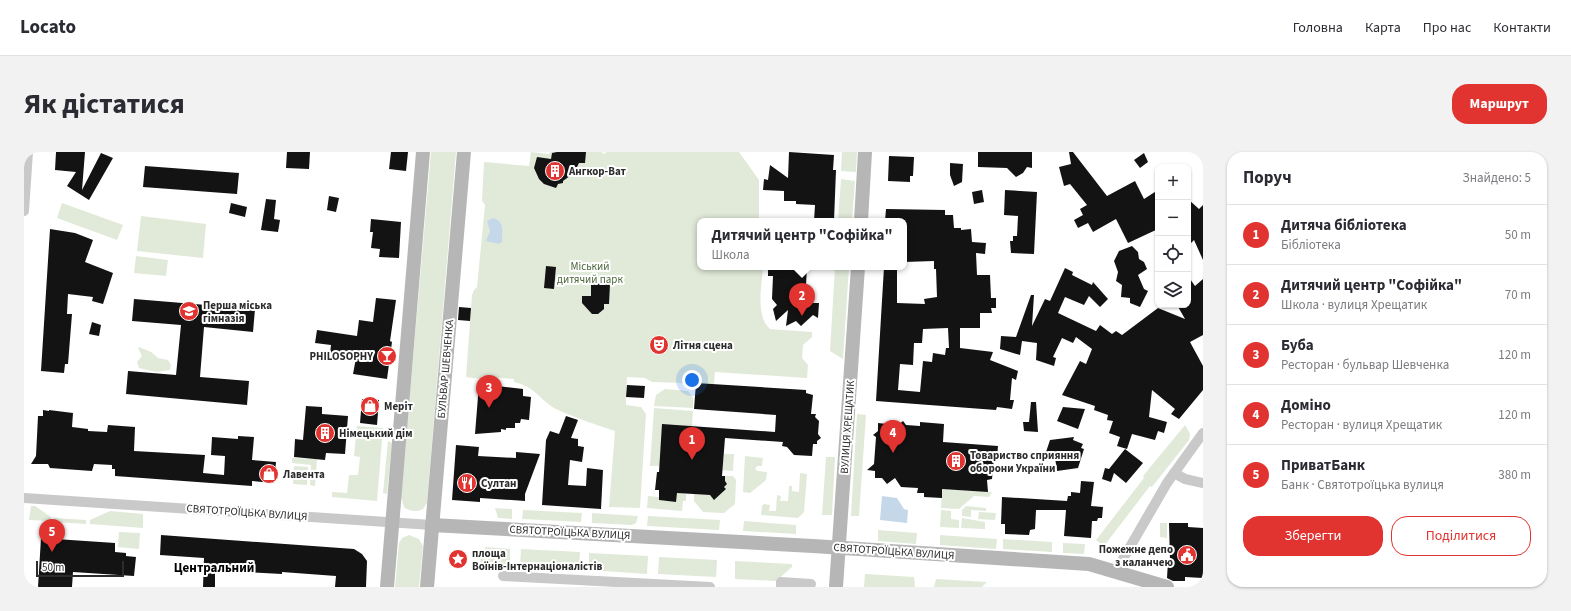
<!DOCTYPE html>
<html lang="uk">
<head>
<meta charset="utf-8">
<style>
  body { margin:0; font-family:"Source Sans 3",sans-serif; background:#f2f2f3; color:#2b2b33 }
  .controls { position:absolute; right:12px; top:12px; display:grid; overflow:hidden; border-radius:8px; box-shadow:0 1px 3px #0004 }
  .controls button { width:36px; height:36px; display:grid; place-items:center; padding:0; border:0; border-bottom:1px solid #e1e1e2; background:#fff; color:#2b2b33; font:20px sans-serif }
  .scale { position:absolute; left:12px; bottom:10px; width:88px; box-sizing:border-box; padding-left:4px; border:2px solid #2c2c2c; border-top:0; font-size:11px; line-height:14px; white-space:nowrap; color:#2c2c2c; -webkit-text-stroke:3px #fff; paint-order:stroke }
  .you { position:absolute; left:668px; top:228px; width:14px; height:14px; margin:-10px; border:3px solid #fff; border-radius:50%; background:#1a73e8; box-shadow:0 0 0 6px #1a73e833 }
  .badge { display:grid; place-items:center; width:26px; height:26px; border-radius:50%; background:#e13330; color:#fff; font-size:13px; font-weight:700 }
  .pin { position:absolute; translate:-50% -33px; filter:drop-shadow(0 1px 2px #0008) }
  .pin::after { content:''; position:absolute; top:21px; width:14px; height:12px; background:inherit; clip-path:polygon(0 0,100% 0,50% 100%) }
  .popup { position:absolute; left:673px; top:66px; width:210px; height:52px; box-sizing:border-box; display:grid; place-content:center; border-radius:8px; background:#fff; filter:drop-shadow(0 1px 3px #0005); font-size:13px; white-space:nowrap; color:#7c7c81 }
  .popup b { font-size:15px; color:#2b2b33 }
  .popup::after { content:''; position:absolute; left:50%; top:100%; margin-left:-8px; border:8px solid transparent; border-top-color:#fff }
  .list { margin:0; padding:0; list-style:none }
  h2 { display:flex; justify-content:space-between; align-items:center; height:52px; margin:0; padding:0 16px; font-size:17px }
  h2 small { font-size:13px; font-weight:400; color:#7c7c81 }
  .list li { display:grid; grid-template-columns:26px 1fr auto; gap:12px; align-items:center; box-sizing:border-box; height:60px; padding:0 16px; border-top:1px solid #e1e1e2 }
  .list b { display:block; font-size:15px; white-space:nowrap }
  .list p { margin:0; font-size:13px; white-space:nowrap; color:#7c7c81 }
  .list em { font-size:13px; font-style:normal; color:#7c7c81 }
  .actions { display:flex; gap:8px; padding:12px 16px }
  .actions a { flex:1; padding:9px 0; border:1px solid #e13330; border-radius:16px; text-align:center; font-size:14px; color:#e13330 }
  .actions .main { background:#e13330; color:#fff }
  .icon { flex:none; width:22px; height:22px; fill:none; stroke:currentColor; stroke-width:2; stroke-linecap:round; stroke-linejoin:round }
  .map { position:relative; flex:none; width:1179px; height:435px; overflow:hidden; border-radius:16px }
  header { display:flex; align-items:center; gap:24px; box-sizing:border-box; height:56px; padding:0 20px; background:#fff; border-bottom:1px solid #e1e1e2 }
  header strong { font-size:19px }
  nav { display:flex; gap:22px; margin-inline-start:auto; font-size:14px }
  .intro { display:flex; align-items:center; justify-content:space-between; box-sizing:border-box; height:96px; padding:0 24px }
  h1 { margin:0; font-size:28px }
  .button { padding:10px 18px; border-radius:16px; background:#e13330; color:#fff; font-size:14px; font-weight:700 }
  main { display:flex; gap:24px; padding:0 24px }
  aside { flex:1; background:#fff; border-radius:16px; box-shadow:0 1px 3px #0004 }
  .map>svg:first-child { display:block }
</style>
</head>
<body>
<header>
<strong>Locato</strong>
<nav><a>Головна</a><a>Карта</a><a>Про нас</a><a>Контакти</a></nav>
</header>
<div class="intro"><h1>Як дістатися</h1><a class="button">Маршрут</a></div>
<main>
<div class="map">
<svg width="1179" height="435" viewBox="0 0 1179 435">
  <rect width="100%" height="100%" fill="#fff"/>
  <g fill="#e1ead9">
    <path d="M407,0H432L403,351L399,357C394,360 385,360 380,355L377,345Z"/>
    <path d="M507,0L525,2L526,0H577L581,2L582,0H715L735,28V69H676V115H739C738,133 731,164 746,177L788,180V185L779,193L778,206L784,213L783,226L691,220L690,232L628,230L621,226L603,225L602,253L617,255L622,262L616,356L585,355L591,279C572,273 552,266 534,258C517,250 511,234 490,230V227L458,224L457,227L442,225L448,143L450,138L453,135L461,53L458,49L460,10L505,14Z"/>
    <polygon points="818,0 833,0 832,20 817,19"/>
    <polygon points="817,27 831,29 828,69 814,69"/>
    <polygon points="38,51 99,73 93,88 33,66"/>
    <polygon points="117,64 182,72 179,106 113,99"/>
    <polygon points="112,104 144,108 142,124 110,121"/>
    <polygon points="811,115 825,115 819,207 806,199"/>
    <polygon points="115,195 127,200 134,206 144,208 147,213 146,218 132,220 115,216 113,210 118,204 114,196"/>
    <polygon points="641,237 664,239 669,246 669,256 630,254 632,243"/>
    <polygon points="630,256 669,259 668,274 636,314 626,314"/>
    <polygon points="833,262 842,263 835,364 827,364"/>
    <polygon points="1161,273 1166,282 1165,288 1128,335 1126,334 1080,394 1072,388 1120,326 1119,324"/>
    <polygon points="333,274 359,276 353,349 308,345 308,340 323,341 325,323 334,323 336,305 330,304"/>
    <polygon points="364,289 368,291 363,342 359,341"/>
    <polygon points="700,302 710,302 709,319 698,318"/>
    <polygon points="721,304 739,306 738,314 733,314 731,317 734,319 743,320 742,328 726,341 719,340"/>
    <polygon points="802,305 811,305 808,363 798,363"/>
    <polygon points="268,306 293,307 291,334 286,333 287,313 268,311"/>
    <polygon points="270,314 284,315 283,333 269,332"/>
    <polygon points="776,321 783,322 780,360 774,366 737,363 738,354 740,352 746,353 745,359 752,359 753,343 757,344 756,349 764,349 765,334 768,334 768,339 775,340"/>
    <polygon points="701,324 709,324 712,328 711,352 700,361 679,360 670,349 670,342 686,343 690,347 702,337 700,335"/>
    <polygon points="918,337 968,340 965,345 950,344 935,357 917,356"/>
    <polygon points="653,340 662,342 662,349 659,349 658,359 623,356 624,344 635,345 635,348 652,350"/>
    <polygon points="7,354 11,354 27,365 27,369 5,368"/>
    <polygon points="942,354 962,356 962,359 947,358 947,365 938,364 938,358"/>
    <polygon points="471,356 488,357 488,367 474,366"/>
    <polygon points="499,358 558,361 557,370 498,367"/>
    <polygon points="917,358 927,359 927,367 935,368 935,376 916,375"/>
    <polygon points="86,359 119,362 119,376 66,372 66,368"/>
    <polygon points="955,360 972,361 971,368 954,367"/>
    <polygon points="568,361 614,364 612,371 608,373 568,371"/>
    <polygon points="624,364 696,368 695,378 623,374"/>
    <polygon points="30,366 62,368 62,372 30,370"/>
    <polygon points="938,366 961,370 961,377 937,376"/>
    <polygon points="720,369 772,373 772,382 719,379"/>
    <polygon points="1136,371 1143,371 1143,386 1136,385"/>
    <polygon points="854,378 893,381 892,392 854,389"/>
    <polygon points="95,380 116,381 115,397 94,395"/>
    <polygon points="385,383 395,387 399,394 395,435 371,435 375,391 378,386"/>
    <polygon points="916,383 973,387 972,397 916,393"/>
    <polygon points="979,387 1028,390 1028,400 979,397"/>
    <polygon points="1039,391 1061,392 1060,402 1039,401"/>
    <polygon points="461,395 486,397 486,413 456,413 457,404 460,404"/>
    <polygon points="497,397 556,400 555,418 496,415"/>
    <polygon points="565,401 624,404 623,422 565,418"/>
    <polygon points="635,405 693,408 692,425 634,422"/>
    <polygon points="711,409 768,412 768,415 752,429 711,427"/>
    <polygon points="841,422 890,425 891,435 840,435"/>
    <polygon points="912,427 963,430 958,435 910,435"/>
  </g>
  <g fill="#c5d8ea">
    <path d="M469,66C481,69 478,80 478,90L475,92L462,89L466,79L463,69Z"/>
    <polygon points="858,344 873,346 880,357 884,358 883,371 856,368"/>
  </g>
  <g fill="#131313" fill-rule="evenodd">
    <polygon points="32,0 61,0 58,38 77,1 89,6 65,48 43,34 52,20 31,18"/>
    <polygon points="263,0 286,0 285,17 262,16"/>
    <polygon points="367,0 384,0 382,19 365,17"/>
    <polygon points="533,0 562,0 561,11 555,11 550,21 539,29 539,31 534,32 532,36 520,32 515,27 510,16 513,5 527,7 528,1"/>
    <polygon points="765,0 810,3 809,18 812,18 810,69 790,69 791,53 772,52 772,49 760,49 760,39 739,38 740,27 744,28 746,13 764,26"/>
    <polygon points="954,0 1008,0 1008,16 1003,15 999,21 992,25 983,16 954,15"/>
    <polygon points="1045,0 1049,0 1083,44 1111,29 1120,47 1134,38 1134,77 1104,91 1092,67 1069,80 1064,71 1054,76 1050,68 1059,63 1056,57 1063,53 1046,32 1040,34 1035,15 1047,12"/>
    <polygon points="1120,1 1124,10 1116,16 1110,8"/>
    <polygon points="865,4 890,5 889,24 886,24 886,30 864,29"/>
    <polygon points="926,11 939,12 938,30 930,34 926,23"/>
    <polygon points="121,14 215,21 213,42 119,35"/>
    <polygon points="958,38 960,50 950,52 948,40"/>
    <polygon points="981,38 1013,40 1010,102 987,101 986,89 989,89 989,84 993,84 994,64 980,63"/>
    <polygon points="305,44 315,46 312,60 303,58"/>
    <polygon points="242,47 252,48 250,67 256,68 254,80 237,78"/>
    <polygon points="1164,47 1175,57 1179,53 1179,108 1170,88 1164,94"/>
    <polygon points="207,51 223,55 221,65 205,61"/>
    <path d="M862,57L921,58V63H929L930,76H937V78L947,77L948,90L962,91L961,102L952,101L953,123H966L967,146H972V156H967L968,161H956V176H936V196L969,200L966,208L994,219L992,228L988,226L986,248H990L988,257L973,255L972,258L852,249L860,115H873V151L901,152L900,147L913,145L912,117H910V109L880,110V69H861ZM924,176L925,196H922L921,203L909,201L908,210L899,209L896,240L874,238L876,212L889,213L890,191H898L899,177Z"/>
    <polygon points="347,67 377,70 375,106 355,105 356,97 347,96 349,80 346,80"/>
    <polygon points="26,77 51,81 69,88 61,110 89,121 79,152 68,149 69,145 44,142 43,162 48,162 44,212 41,212 40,221 17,219"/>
    <polygon points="1108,94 1114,100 1115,107 1120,110 1123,117 1114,123 1120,137 1124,139 1116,155 1106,151 1106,146 1097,145 1098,133 1092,129 1094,120 1090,109 1095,99"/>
    <polygon points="522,114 532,115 530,137 520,136"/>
    <polygon points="744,115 783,115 782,133 786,134 785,151 795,151 794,166 789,163 777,174 772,169 762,174 764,158 752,169 749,157 753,153 748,147 749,124 744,124"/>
    <polygon points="1041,116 1049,120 1048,123 1068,133 1069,130 1084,147 1076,155 1065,144 1060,153 1041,145 1034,161 1072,179 1076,173 1088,182 1092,179 1098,183 1134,156 1161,167 1153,153 1164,153 1164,124 1171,134 1179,127 1179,183 1166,190 1179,214 1179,238 1155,267 1147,262 1151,257 1128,238 1125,265 1143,270 1140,281 1134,279 1131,288 1108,282 1103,297 1093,294 1096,285 1085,281 1089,269 1083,268 1084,263 1070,258 1071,254 1038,243 1056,209 1062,212 1068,197 1052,185 1049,191 1038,186 1029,205 1032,206 1030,214 1012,208 1013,191 998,189 996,203 976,197 977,184 992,185 1007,143 1010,143 1008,174 1021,147 1026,149"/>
    <polygon points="567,131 586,132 585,152 580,152 580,157 574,162 568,162 558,151 558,144 567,144"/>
    <polygon points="352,146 372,148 366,189 368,190 363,227 329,222 332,206 306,202 307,193 291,191 293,178 333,184 335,168 349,170"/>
    <polygon points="110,147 231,157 229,180 180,175 176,225 225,229 223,253 102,242 104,219 152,223 157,173 108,169"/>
    <polygon points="435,155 447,156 446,169 434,168"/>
    <polygon points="68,170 77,173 75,184 65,182"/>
    <polygon points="672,231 782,238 782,241 789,243 787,262 792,262 791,265 795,269 794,282 797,286 793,289 793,292 789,292 788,304 770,303 763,295 758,294 759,290 701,286 698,324 701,324 701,329 703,332 700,335 702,337 690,348 686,343 653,341 652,350 635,348 635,338 631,338 633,320 635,320 638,272 751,280 752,263 670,257"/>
    <polygon points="455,232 499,237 499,244 507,245 505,268 497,267 496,271 491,271 491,276 482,276 482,278 477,277 477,280 451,282"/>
    <polygon points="603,233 621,234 620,246 602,245"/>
    <polygon points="338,247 355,248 353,273 336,271"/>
    <polygon points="1007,250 1012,250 1014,280 1000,279 999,270 1005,270"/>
    <polygon points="282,254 298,255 298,262 324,264 321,302 302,301 301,308 270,305 271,287 279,288"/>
    <polygon points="1039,255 1061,257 1054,277 1033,269"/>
    <polygon points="19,258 25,259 25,258 49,261 48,275 64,277 64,279 83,280 84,273 111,275 110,299 181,303 179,321 200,323 201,304 187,303 188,285 214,287 214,284 230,285 228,308 252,310 250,331 228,329 228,334 91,324 91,317 88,317 88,313 70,312 68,319 26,316 24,312 7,312 12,304 14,264 19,264"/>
    <polygon points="542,264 554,268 547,286 554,287 554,294 560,295 558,310 546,308 544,333 562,334 563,316 579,318 577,357 518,353 522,288 526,279 535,282"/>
    <polygon points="867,268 873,274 879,269 882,273 896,274 896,270 920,272 919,290 974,294 973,306 970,306 968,327 963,328 964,340 918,337 918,346 900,345 900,341 893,341 894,336 877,335 871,326 863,332 858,326 851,326 851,319 843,318 850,312 852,285 849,283 854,279 854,271 863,272"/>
    <polygon points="1050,285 1049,288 1059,292 1057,296 1060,297 1054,316 1033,319 1030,299 1022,300 1026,288"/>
    <polygon points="432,293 455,295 454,304 492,306 492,300 516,302 501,342 501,349 456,346 456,350 428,348"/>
    <polygon points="1101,297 1119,311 1102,331 1090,321 1087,330 1078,327 1081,316 1085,317"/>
    <polygon points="1057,329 1070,330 1067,354 1079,355 1078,366 1074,366 1073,369 1068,369 1067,386 1040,384 1042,358 1012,358 1011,377 1006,378 1005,383 981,382 981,372 977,372 978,345 1043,349 1044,344 1047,344 1047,340 1056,341"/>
    <polygon points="1145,371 1164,371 1164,375 1179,376 1179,426 1161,425 1161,429 1149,429 1143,426 1144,409 1146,409"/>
    <polygon points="137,383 330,397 338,402 343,409 342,435 311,435 312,424 258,420 258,422 220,420 220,416 191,414 191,435 179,435 180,406 136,403"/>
    <polygon points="17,386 91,391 91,400 102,401 102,404 112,405 110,424 49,420 48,435 14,435"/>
  </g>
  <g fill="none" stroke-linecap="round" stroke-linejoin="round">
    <g stroke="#c9c9c9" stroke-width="10">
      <polyline points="0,59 4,0"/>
      <polyline points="1150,321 1161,327 1179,331"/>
      <polyline points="0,346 408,373"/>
      <polyline points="1092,419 1143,331 1179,281"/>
      <polyline points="479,424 686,435"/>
      <polyline points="757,435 757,430 787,432"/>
    </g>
    <g stroke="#b6b6b6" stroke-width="14">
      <polyline points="837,69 841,0"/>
      <polyline points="408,373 789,394 1065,412 1143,435"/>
      <polyline points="363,435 399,0"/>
      <polyline points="403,435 440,0"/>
      <polyline points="812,435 834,115"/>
    </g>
  </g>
  <defs>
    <g id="building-disc" transform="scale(1)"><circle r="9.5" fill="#e13330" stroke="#fff"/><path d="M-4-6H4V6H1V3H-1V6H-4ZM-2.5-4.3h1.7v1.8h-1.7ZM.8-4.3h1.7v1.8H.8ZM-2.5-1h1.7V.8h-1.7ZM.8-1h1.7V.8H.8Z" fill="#fff"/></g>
    <g id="school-disc" transform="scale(1)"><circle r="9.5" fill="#e13330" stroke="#fff"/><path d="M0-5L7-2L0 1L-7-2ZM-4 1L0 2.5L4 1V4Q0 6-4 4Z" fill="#fff"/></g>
    <g id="theatre-disc" transform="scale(1)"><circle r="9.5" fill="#e13330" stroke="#fff"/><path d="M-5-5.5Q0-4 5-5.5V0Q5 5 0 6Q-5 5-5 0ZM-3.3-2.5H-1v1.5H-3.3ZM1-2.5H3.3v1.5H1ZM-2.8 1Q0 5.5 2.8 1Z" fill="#fff"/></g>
    <g id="bar-disc" transform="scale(1)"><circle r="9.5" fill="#e13330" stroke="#fff"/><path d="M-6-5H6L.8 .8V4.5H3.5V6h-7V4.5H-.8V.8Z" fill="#fff"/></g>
    <g id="shop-disc" transform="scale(1)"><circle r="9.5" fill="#e13330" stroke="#fff"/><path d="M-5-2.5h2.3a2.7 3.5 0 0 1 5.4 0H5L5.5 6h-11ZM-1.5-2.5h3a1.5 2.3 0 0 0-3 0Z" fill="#fff"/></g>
    <g id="restaurant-disc" transform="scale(1)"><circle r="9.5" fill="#e13330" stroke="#fff"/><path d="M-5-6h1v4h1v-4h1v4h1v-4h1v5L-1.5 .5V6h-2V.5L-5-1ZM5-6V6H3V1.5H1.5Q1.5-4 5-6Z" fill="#fff"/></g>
    <g id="civic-disc" transform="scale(1)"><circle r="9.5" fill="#e13330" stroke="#fff"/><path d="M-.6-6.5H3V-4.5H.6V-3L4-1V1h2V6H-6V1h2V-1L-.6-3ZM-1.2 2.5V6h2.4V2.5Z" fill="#fff"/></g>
    <g id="sight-disc" transform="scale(1)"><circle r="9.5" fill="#e13330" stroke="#fff"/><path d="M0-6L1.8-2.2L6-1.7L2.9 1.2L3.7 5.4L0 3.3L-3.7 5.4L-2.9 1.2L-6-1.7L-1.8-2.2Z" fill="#fff"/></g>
  </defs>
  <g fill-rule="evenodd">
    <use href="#building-disc" x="531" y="19"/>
    <use href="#school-disc" x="165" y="159"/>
    <use href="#theatre-disc" x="635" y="193"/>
    <use href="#bar-disc" x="363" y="204"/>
    <use href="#shop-disc" x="346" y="254"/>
    <use href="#building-disc" x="301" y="281"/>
    <use href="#building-disc" x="932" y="309"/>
    <use href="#shop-disc" x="245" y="322"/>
    <use href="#restaurant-disc" x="443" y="331"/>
    <use href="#civic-disc" x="1163" y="403"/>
    <use href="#sight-disc" x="434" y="407"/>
  </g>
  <g text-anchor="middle" stroke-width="4" stroke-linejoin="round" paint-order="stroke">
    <g font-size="11" font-weight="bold" fill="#2c2c2c" stroke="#fff" text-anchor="start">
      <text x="545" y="23">Ангкор-Ват</text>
      <text x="179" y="157">Перша міська<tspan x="179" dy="13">гімназія</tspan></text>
      <text x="649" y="197">Літня сцена</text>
      <text x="349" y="208" text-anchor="end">PHILOSOPHY</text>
      <text x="360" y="258">Меріт</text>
      <text x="315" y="285">Німецький дім</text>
      <text x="946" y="307">Товариство сприяння<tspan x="946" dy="13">оборони України</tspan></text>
      <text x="259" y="326">Лавента</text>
      <text x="457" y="335">Султан</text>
      <text x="1149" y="401" text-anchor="end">Пожежне депо<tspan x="1149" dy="13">з каланчею</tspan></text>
      <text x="448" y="405">площа<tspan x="448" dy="13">Воїнів-Інтернаціоналістів</tspan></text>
    </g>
    <g font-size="11" fill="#4b663b" stroke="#fff">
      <text x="566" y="118">Міський<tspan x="566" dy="13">дитячий парк</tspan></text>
    </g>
    <g font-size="11" fill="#2c2c2c" stroke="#fff">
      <text transform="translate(421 217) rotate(-85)" y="4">БУЛЬВАР ШЕВЧЕНКА</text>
      <text transform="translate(823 275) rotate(-86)" y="4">ВУЛИЦЯ ХРЕЩАТИК</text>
      <text transform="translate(223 360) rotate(4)" y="4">СВЯТОТРОЇЦЬКА ВУЛИЦЯ</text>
      <text transform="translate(546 380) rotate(3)" y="4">СВЯТОТРОЇЦЬКА ВУЛИЦЯ</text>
      <text transform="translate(870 399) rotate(4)" y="4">СВЯТОТРОЇЦЬКА ВУЛИЦЯ</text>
    </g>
    <g font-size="13" font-weight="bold" fill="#000" stroke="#fff">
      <text x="190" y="420">Центральний</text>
    </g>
  </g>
</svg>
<div class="controls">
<button>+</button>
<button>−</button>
<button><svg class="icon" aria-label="locate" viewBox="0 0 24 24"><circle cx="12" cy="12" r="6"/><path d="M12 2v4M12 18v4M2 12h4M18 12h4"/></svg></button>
<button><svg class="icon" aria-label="layers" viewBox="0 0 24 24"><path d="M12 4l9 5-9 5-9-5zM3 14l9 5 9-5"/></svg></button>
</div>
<div class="scale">50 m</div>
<div class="you"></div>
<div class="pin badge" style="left:668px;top:308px">1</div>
<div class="pin badge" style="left:778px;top:164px">2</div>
<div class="popup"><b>Дитячий центр &quot;Софійка&quot;</b>Школа</div>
<div class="pin badge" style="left:465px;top:256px">3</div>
<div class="pin badge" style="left:869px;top:301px">4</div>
<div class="pin badge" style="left:28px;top:400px">5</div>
</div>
<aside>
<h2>Поруч<small>Знайдено: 5</small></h2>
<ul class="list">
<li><span class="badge">1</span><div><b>Дитяча бібліотека</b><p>Бібліотека</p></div><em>50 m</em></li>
<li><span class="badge">2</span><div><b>Дитячий центр &quot;Софійка&quot;</b><p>Школа · вулиця Хрещатик</p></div><em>70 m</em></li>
<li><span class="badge">3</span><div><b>Буба</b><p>Ресторан · бульвар Шевченка</p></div><em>120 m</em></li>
<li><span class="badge">4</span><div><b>Доміно</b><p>Ресторан · вулиця Хрещатик</p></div><em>120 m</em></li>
<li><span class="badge">5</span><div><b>ПриватБанк</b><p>Банк · Святотроїцька вулиця</p></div><em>380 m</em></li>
</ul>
<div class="actions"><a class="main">Зберегти</a><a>Поділитися</a></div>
</aside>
</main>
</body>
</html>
